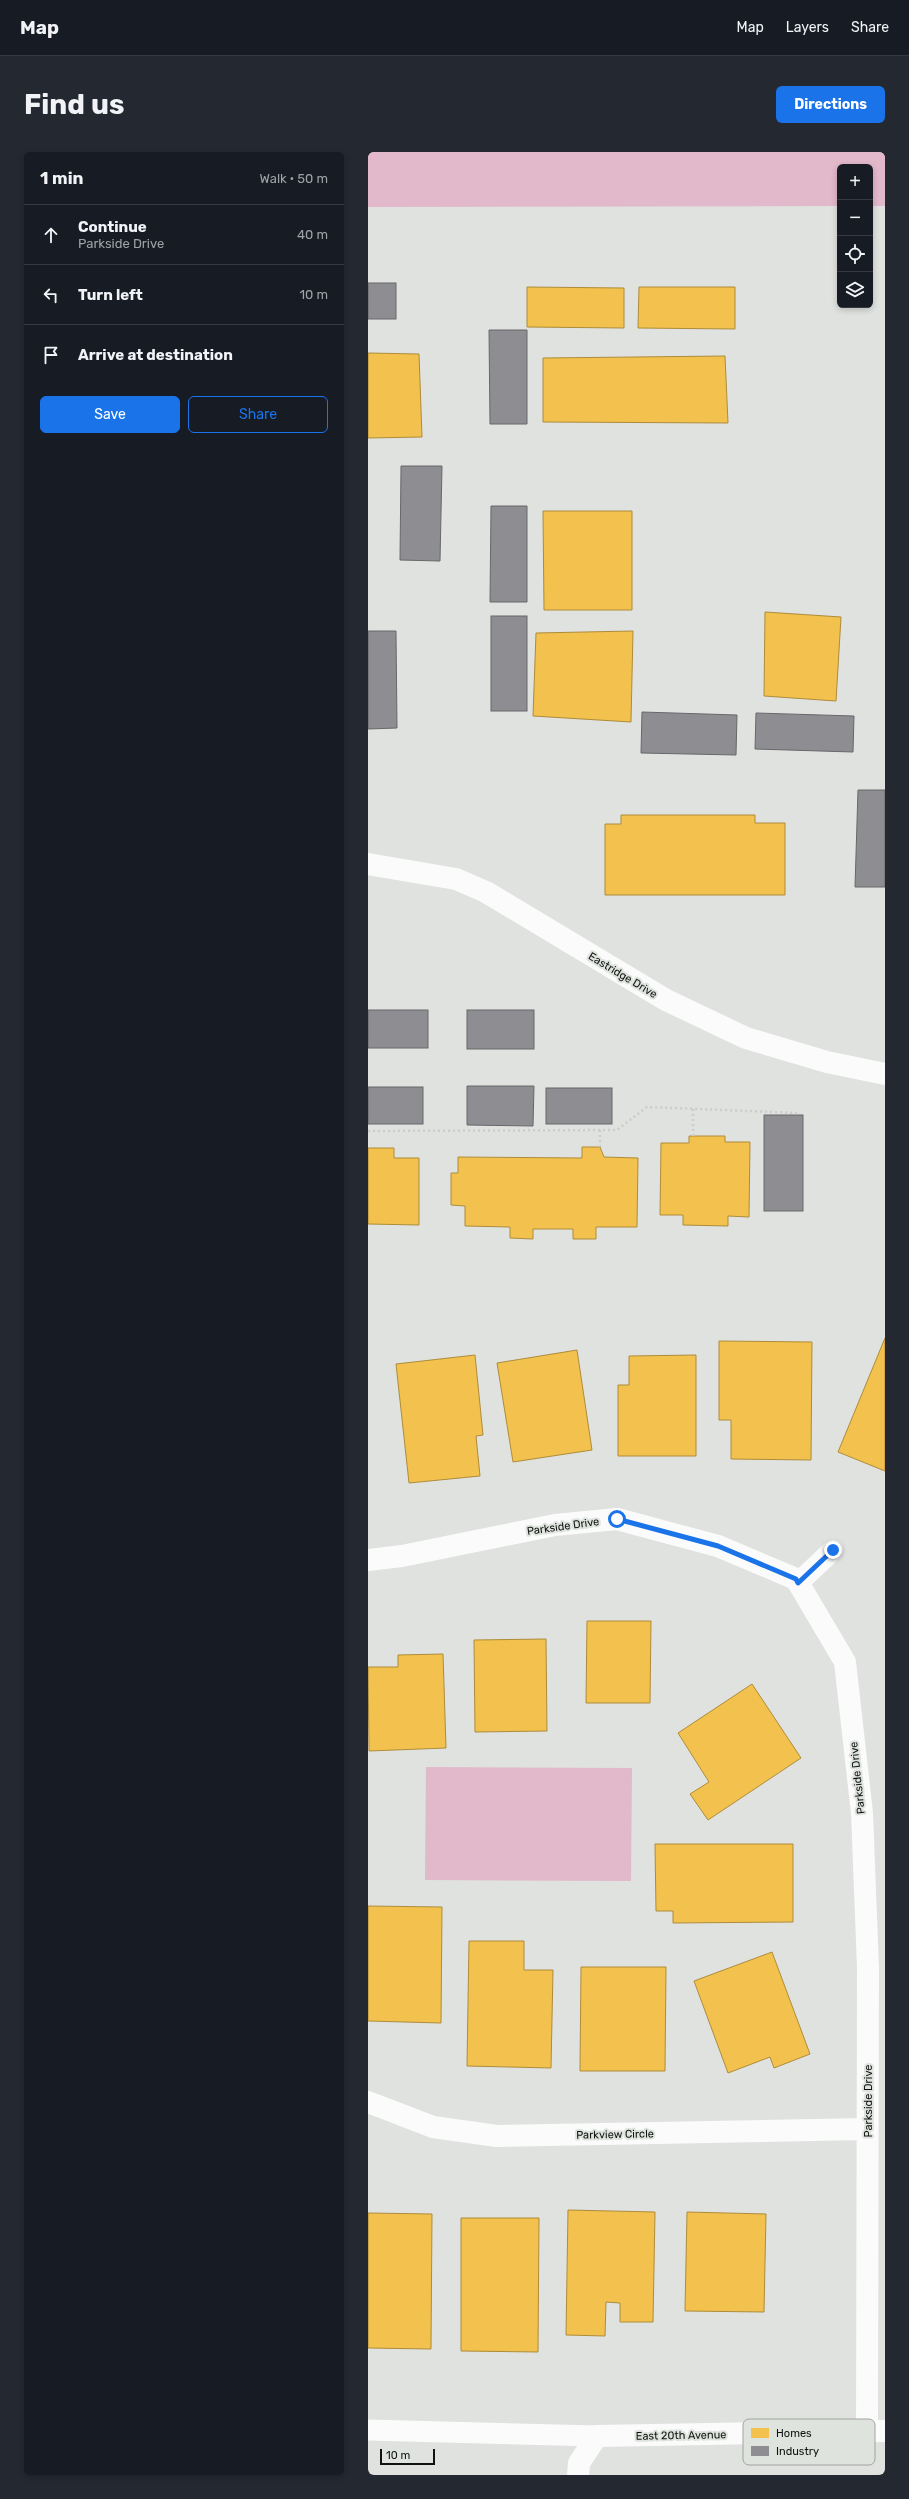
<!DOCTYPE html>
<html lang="en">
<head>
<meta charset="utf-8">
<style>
  body { margin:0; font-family:Rubik,sans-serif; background:#242831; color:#f1f3f6 }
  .controls { position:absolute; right:12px; top:12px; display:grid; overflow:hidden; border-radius:6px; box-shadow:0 2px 6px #0003 }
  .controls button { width:36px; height:36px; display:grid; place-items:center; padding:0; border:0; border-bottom:1px solid #363941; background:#171b24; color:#f1f3f6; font:20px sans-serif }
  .scale { position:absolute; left:12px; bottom:10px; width:55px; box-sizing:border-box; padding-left:4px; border:2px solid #101210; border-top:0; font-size:11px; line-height:14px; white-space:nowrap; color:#101210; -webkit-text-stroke:3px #dee3de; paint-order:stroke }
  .stop { position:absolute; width:12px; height:12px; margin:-9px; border:3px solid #1a73e8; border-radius:50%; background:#fff }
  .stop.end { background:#1a73e8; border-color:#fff; box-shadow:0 1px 4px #0008 }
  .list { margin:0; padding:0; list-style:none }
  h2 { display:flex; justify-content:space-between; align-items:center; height:52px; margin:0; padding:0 16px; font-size:17px }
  h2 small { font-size:13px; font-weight:400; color:#9ea1a6 }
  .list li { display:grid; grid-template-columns:26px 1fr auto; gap:12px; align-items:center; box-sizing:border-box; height:60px; padding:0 16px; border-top:1px solid #363941 }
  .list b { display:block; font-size:15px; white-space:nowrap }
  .list p { margin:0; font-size:13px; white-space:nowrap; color:#9ea1a6 }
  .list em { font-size:13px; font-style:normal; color:#9ea1a6 }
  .actions { display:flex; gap:8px; padding:12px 16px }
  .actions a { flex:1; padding:9px 0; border:1px solid #1a73e8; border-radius:6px; text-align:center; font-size:14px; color:#1a73e8 }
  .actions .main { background:#1a73e8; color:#fff }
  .icon { flex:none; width:22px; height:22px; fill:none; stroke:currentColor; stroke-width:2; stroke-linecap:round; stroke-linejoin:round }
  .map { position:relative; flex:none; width:517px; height:2323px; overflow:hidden; border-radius:6px }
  header { display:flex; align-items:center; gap:24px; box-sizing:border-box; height:56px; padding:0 20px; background:#171b24; border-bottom:1px solid #363941 }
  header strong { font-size:19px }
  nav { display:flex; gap:22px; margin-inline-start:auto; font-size:14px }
  .intro { display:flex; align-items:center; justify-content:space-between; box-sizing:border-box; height:96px; padding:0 24px }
  h1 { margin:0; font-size:28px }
  .button { padding:10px 18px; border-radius:6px; background:#1a73e8; color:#fff; font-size:14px; font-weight:700 }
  main { display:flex; gap:24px; padding:0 24px }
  aside { flex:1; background:#171b24; border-radius:6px; box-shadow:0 2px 6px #0003 }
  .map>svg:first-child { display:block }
</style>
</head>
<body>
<header>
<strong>Map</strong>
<nav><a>Map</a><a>Layers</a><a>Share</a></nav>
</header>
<div class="intro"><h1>Find us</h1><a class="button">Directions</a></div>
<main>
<aside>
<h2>1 min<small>Walk · 50 m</small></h2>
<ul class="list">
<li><svg class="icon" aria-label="ahead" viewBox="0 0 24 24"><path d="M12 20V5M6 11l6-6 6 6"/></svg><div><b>Continue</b><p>Parkside Drive</p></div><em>40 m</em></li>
<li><svg class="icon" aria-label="left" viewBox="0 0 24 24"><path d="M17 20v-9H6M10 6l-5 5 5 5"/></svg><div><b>Turn left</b></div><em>10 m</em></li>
<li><svg class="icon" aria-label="arrive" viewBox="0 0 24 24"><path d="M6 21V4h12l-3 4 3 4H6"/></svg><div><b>Arrive at destination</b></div></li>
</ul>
<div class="actions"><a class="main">Save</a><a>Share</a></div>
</aside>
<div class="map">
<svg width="517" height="2323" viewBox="0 0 517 2323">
  <rect width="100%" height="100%" fill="#dfe2df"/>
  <g fill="#e2b8cb">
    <polygon points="0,0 517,0 517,54 502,54 502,15 472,15 472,54 0,55"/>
    <polygon points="58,1615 264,1616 263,1729 57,1728"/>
  </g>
  <g fill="#f2c14e" stroke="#ae8c3b">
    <polygon points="159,135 256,136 256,176 159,175"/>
    <polygon points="271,135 367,135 367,177 270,176"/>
    <polygon points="0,201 51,202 54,285 0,286"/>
    <polygon points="357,204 360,271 175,270 175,206"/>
    <polygon points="175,359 264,359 264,458 176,458"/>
    <polygon points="397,460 473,465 468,549 396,544"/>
    <polygon points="265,479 263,570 165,564 168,481"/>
    <polygon points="253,663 387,663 387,671 417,671 417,743 237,743 237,672 253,672"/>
    <polygon points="321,984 357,984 357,990 382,990 381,1065 360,1064 360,1074 315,1073 315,1063 292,1063 293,991 321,991"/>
    <polygon points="214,995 232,995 236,1005 270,1006 269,1075 228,1075 228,1087 205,1087 205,1077 165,1077 165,1087 142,1086 142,1075 97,1074 97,1054 83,1053 83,1021 90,1021 90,1005 214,1006"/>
    <polygon points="0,996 26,996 26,1006 51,1006 51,1073 0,1072"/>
    <polygon points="517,1186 517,1319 470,1300"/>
    <polygon points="351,1189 444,1190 443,1308 363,1307 363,1268 351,1268"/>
    <polygon points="209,1198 224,1298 145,1310 129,1211"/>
    <polygon points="107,1203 115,1283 108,1284 112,1324 41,1331 28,1212"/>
    <polygon points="328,1203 328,1304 250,1304 250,1233 261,1233 261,1204"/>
    <polygon points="219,1469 283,1469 282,1551 218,1551"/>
    <polygon points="178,1487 179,1579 107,1580 106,1488"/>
    <polygon points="75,1502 78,1596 1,1599 0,1515 30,1515 30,1503"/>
    <polygon points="384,1532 433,1606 340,1668 322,1642 341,1630 310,1581"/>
    <polygon points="287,1692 425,1692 425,1770 305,1771 305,1759 288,1759"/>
    <polygon points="0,1754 74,1755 73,1871 0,1869"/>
    <polygon points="101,1789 156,1789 156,1818 185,1818 183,1916 99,1914"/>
    <polygon points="404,1800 442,1902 406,1916 402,1905 360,1921 326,1829"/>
    <polygon points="213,1815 298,1815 297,1919 212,1919"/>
    <polygon points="200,2058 287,2060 285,2170 252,2170 252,2151 238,2150 237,2184 198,2183"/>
    <polygon points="319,2060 398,2062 396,2160 317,2159"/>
    <polygon points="0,2061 64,2062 63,2197 0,2196"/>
    <polygon points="93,2066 171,2066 170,2200 93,2199"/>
  </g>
  <g fill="#8d8d92" stroke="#68686b">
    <rect x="0" y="131" width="28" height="36"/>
    <polygon points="121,178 159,178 159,272 122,272"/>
    <polygon points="33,314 74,314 72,409 32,408"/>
    <polygon points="123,354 159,354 159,450 122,450"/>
    <rect x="123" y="464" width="36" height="95"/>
    <polygon points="0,479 28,479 29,576 0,577"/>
    <polygon points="274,560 369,563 368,603 273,601"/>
    <polygon points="388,561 486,564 485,600 387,597"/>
    <polygon points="490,638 517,638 517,735 487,735"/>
    <rect x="0" y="858" width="60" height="38"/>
    <rect x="99" y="858" width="67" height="39"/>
    <polygon points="99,934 166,934 165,974 99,973"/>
    <rect x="0" y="935" width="55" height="37"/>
    <rect x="178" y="936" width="66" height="36"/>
    <rect x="396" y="963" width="39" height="96"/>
  </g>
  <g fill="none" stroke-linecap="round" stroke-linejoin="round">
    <g stroke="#cbcccb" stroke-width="2.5" stroke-dasharray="2 3" stroke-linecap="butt">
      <polyline points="325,957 325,984"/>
      <polyline points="232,978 232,995"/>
      <polyline points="0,979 249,978 279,955 430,961"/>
    </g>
    <g stroke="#fafbfa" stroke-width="21">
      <polyline points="430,1431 465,1398"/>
      <polyline points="0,2278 229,2284"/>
    </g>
    <g stroke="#fafbfa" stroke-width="22">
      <polyline points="0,712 88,727 118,740 298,848 378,886 459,910 517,922"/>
      <polyline points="0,1408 34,1404 187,1373 249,1367 350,1394 428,1427 477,1510 494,1661 500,1816 499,2279"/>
      <polyline points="0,1950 65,1975 129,1984 499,1977"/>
      <polyline points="210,2323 211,2311 229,2284 517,2279"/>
    </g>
  </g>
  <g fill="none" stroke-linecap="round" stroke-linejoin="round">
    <polyline stroke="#1a73e8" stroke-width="5" points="249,1367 350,1394 428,1427 430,1431 465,1398"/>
  </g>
  <g text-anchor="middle" stroke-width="4" stroke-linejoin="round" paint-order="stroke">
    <g font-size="11" fill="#101210" stroke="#dee3de">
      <text transform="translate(255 823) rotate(31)" y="4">Eastridge Drive</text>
      <text transform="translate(195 1374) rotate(-8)" y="4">Parkside Drive</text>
      <text transform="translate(489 1626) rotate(-96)" y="4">Parkside Drive</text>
      <text transform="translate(500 1949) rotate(-90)" y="4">Parkside Drive</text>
      <text transform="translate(247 1982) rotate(-1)" y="4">Parkview Circle</text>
      <text transform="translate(313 2283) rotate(-1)" y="4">East 20th Avenue</text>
    </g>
  </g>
  <rect x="375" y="2267" width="132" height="46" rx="6" fill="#dee3de" stroke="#a0a4a0" stroke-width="1"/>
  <rect x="383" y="2276" width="18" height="10" fill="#f2c14e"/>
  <rect x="383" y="2294" width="18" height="10" fill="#8d8d92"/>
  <g font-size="11" fill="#101210">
    <text x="408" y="2285">Homes</text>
    <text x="408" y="2303">Industry</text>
  </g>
</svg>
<div class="controls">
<button>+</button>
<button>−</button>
<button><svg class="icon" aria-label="locate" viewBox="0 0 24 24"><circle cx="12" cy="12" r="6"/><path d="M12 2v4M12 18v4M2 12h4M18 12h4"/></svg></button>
<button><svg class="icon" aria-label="layers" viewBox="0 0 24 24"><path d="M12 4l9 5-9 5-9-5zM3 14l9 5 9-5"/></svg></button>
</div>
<div class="scale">10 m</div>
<div class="stop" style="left:249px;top:1367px"></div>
<div class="stop end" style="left:465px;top:1398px"></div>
</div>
</main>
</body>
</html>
